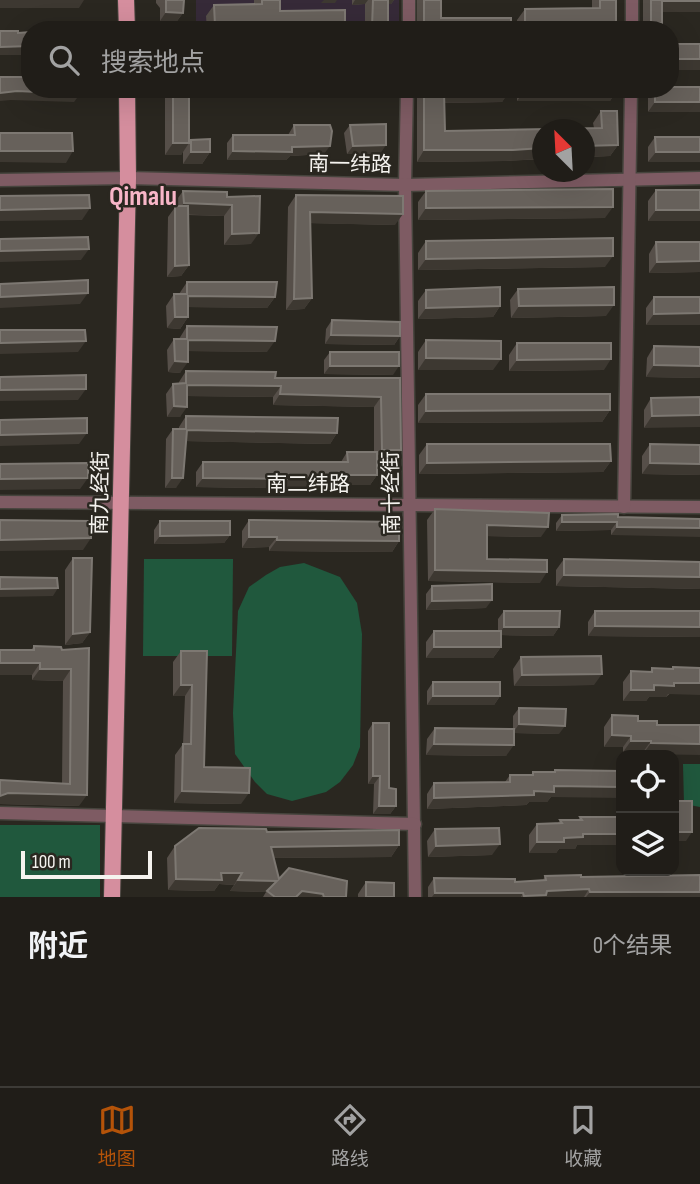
<!DOCTYPE html>
<html lang="zh">
<head>
<meta charset="utf-8">
<style>
  body { margin:0; font-family:"Sofia Sans Condensed","Noto Sans SC",sans-serif; background:#282621; color:#f1f3f6 }
  .controls { position:absolute; right:21px; bottom:21px; display:grid; overflow:hidden; border-radius:14px; box-shadow:0 7px 28px #0002 }
  .controls button { width:63px; height:63px; display:grid; place-items:center; padding:0; border:0; border-bottom:2px solid #3d3b37; background:#201d18; color:#f1f3f6; font:35px sans-serif }
  .compass { position:absolute; left:532px; top:119px; width:63px; height:63px; border-radius:50%; background:#201d18; box-shadow:0 7px 28px #0002; rotate:336deg }
  .scale { position:absolute; left:21px; bottom:18px; width:131px; box-sizing:border-box; padding-left:7px; border:4px solid #f5f3ef; border-top:0; font-size:19px; line-height:24px; white-space:nowrap; color:#f5f3ef; -webkit-text-stroke:5px #2a2720; paint-order:stroke }
  .list { margin:0; padding:0; list-style:none }
  h2 { display:flex; justify-content:space-between; align-items:center; height:91px; margin:0; padding:0 28px; font-size:30px }
  h2 small { font-size:23px; font-weight:400; color:#a2a2a2 }
  .icon { flex:none; width:38px; height:38px; fill:none; stroke:currentColor; stroke-width:2; stroke-linecap:round; stroke-linejoin:round }
  .map { position:relative; flex:none; width:700px; height:897px; overflow:hidden }
  .search { position:absolute; background:#201d18; box-shadow:0 7px 28px #0002; left:21px; right:21px; top:21px; height:77px; display:flex; align-items:center; gap:18px; box-sizing:border-box; padding:0 24px; border-radius:28px; color:#a2a2a2; font-size:26px }
  .sheet { height:189px; background:#201d18 }
  nav { display:flex; justify-content:space-around; align-items:center; box-sizing:border-box; height:98px; border-top:2px solid #3d3b37; background:#201d18; font-size:19px; color:#a2a2a2 }
  nav a { display:grid; justify-items:center; gap:4px }
  nav .on { color:#b45309 }
  .map>svg:first-child { display:block }
</style>
</head>
<body>
<div class="map">
<svg width="700" height="897" viewBox="0 0 700 897">
  <rect width="100%" height="100%" fill="#2a2720"/>
  <rect fill="#362a38" x="196" y="0" width="203" height="30"/>
  <g fill="#20583d">
    <polygon points="144,559 233,559 232,656 143,656"/>
    <polygon points="304,563 340,577 357,603 362,634 360,747 353,765 340,782 326,792 292,801 267,794 255,782 235,754 233,713 238,611 249,587 266,575 280,567"/>
    <polygon points="683,764 700,764 700,807 684,804"/>
    <rect x="0" y="825" width="100" height="72"/>
  </g>
  <g fill="none" stroke-linecap="round" stroke-linejoin="round">
    <g stroke="#46443d" stroke-width="15">
      <g id="minor">
        <polyline points="409,30 409,0"/>
        <polyline points="632,30 632,0"/>
        <polyline points="407,89 405,185 415,897"/>
        <polyline points="0,180 128,178 405,185 700,178"/>
        <polyline points="0,502 700,507"/>
        <polyline points="624,507 631,89"/>
        <polyline points="0,813 415,824"/>
      </g>
    </g>
    <g stroke="#46443d" stroke-width="18">
      <g id="major">
        <polyline points="126,0 127,30"/>
        <polyline points="112,897 128,178 127,89"/>
      </g>
    </g>
    <use href="#minor" stroke="#7e5b63" stroke-width="12"/>
    <use href="#major" stroke="#d58e9e" stroke-width="16"/>
  </g>
  <g fill="#564f49">
    <polygon points="156,0 184,0 183,13 177,21 160,21 160,8 156,3"/>
    <polygon points="254,0 280,0 280,11 345,23 340,30 207,30 206,16 214,5 254,5"/>
    <polygon points="352,0 394,0 391,4 388,4 386,30 365,30 365,4 352,5"/>
    <polygon points="417,0 441,0 441,18 511,30 417,30"/>
    <polygon points="592,0 616,0 613,30 517,30 517,20 525,9 592,8"/>
    <polygon points="643,0 700,0 700,12 662,12 658,30 643,30"/>
    <polygon points="166,89 189,89 189,143 191,140 210,152 202,164 183,164 183,151 181,155 165,155 165,91"/>
    <polygon points="417,89 510,89 502,102 444,103 445,131 594,128 593,123 601,111 618,145 610,156 505,161 417,162"/>
    <polygon points="517,89 617,89 610,101 517,101"/>
    <polygon points="654,89 670,89 648,112 648,97"/>
    <polygon points="294,125 324,154 290,156 286,160 227,160 227,143 233,135 288,135"/>
    <polygon points="350,125 380,154 347,154 344,133"/>
    <polygon points="655,137 700,137 648,162 648,147"/>
    <polygon points="656,190 700,190 700,221 648,221 648,201"/>
    <polygon points="183,191 227,197 251,244 224,245 224,216 188,215 189,265 181,276 167,277 168,217 176,206 175,202"/>
    <polygon points="426,191 605,218 418,220 418,202"/>
    <polygon points="296,195 395,225 310,223 312,298 304,309 286,310 288,207"/>
    <polygon points="426,241 605,267 418,270 418,253"/>
    <polygon points="656,242 700,242 700,272 649,273 649,254"/>
    <polygon points="187,282 275,297 267,308 188,307 188,317 180,329 167,328 166,306 174,294 179,294"/>
    <polygon points="518,289 606,316 511,318 510,300"/>
    <polygon points="426,290 500,306 493,317 418,319 418,301"/>
    <polygon points="654,297 700,297 646,325 646,308"/>
    <polygon points="332,320 400,336 394,345 325,344 326,329"/>
    <polygon points="187,326 267,352 188,351 180,373 168,372 167,350 174,339 179,339"/>
    <polygon points="426,340 493,370 418,370 418,352"/>
    <polygon points="517,343 604,370 509,371 509,355"/>
    <polygon points="654,346 700,347 700,378 646,377 647,358"/>
    <polygon points="330,352 393,375 324,374 324,360"/>
    <polygon points="186,371 275,378 400,378 401,450 394,461 377,461 377,475 370,485 334,485 331,489 196,487 196,472 203,462 341,462 347,452 374,452 374,407 273,405 273,397 187,396 180,417 167,417 166,394 173,384 179,383 179,382"/>
    <polygon points="426,394 610,410 602,422 418,423 418,405"/>
    <polygon points="700,397 644,428 644,410 651,398"/>
    <polygon points="186,416 337,433 330,444 186,441 176,488 165,488 166,439 173,429 179,429 179,427"/>
    <polygon points="427,444 611,461 603,472 419,474 419,455"/>
    <polygon points="650,444 700,445 700,475 642,474 642,456"/>
    <polygon points="435,509 541,537 487,536 487,559 540,583 428,581 427,520"/>
    <polygon points="562,515 618,517 700,519 611,535 611,530 556,531 556,523"/>
    <polygon points="249,520 399,541 392,552 269,551 269,547 242,548 242,531"/>
    <polygon points="160,521 230,535 224,543 154,544 154,530"/>
    <polygon points="73,558 90,632 82,643 65,645 65,570"/>
    <polygon points="564,559 700,562 700,589 556,586 556,570"/>
    <polygon points="432,586 486,608 426,610 426,594"/>
    <polygon points="504,611 559,627 553,636 501,635 501,647 493,658 426,658 426,642 434,631 498,631 498,619"/>
    <polygon points="595,611 700,611 700,637 588,636 588,622"/>
    <polygon points="34,646 62,650 89,648 79,806 0,804 0,780 62,784 63,681 32,680 32,675 0,675 31,650"/>
    <polygon points="181,651 207,651 204,767 241,804 174,803 175,755 183,744 185,696 173,696 173,662"/>
    <polygon points="521,657 594,685 514,686 513,669"/>
    <polygon points="673,667 700,668 666,697 649,697 646,701 623,701 623,682 631,671 650,672 652,668 671,669"/>
    <polygon points="433,682 500,696 494,705 427,705 427,691"/>
    <polygon points="519,708 559,734 514,733 506,756 426,755 427,739 435,728 513,729 513,716"/>
    <polygon points="612,715 657,725 700,725 643,754 643,752 623,752 623,747 604,747 604,727"/>
    <polygon points="373,723 389,788 396,806 390,814 373,814 374,784 368,784 368,731"/>
    <polygon points="555,770 551,797 547,802 529,802 526,805 427,809 427,794 434,783 505,782 510,775 531,775 533,772 553,772"/>
    <polygon points="580,817 621,817 577,845 575,849 559,849 556,853 529,853 529,835 537,824 558,823 560,820 578,820"/>
    <polygon points="435,829 492,855 428,857 427,841"/>
    <polygon points="267,832 399,845 391,857 273,858 279,879 346,897 263,897 266,892 230,891 234,885 219,884 214,891 168,890 167,858 175,846"/>
    <polygon points="545,876 581,877 700,897 428,897 428,887 434,878 515,882 543,880"/>
    <polygon points="366,882 394,897 358,897 358,894"/>
  </g>
  <g fill="#3d3831">
    <polygon points="0,0 84,0 79,8 0,8"/>
    <polygon points="324,0 337,0 335,3 321,3"/>
    <polygon points="355,0 368,0 365,4 352,5"/>
    <polygon points="383,0 394,0 391,4 380,4"/>
    <polygon points="662,1 700,1 700,12 655,12"/>
    <polygon points="166,12 183,13 177,21 160,21"/>
    <polygon points="345,23 340,30 211,30 215,25"/>
    <polygon points="651,23 662,23 658,30 646,30"/>
    <polygon points="616,25 613,30 522,30 525,26"/>
    <polygon points="372,27 388,27 386,30 370,30"/>
    <polygon points="30,46 30,55 0,55 0,47"/>
    <rect x="670" y="59" width="30" height="11"/>
    <polygon points="224,89 321,89 318,94 219,96"/>
    <polygon points="351,89 383,89 380,93 348,94"/>
    <polygon points="617,89 610,101 517,101 525,90"/>
    <polygon points="17,91 80,94 74,102 11,100 0,101 0,93"/>
    <polygon points="510,91 502,102 436,103 444,92"/>
    <polygon points="655,102 700,102 700,112 648,112"/>
    <polygon points="173,143 189,143 181,155 165,155"/>
    <polygon points="386,145 380,154 347,154 353,146"/>
    <polygon points="618,145 610,156 584,157 584,146"/>
    <polygon points="330,146 324,154 290,156 286,160 227,160 233,151"/>
    <polygon points="542,148 542,159 505,161 417,162 424,150"/>
    <polygon points="0,151 73,151 66,163 0,162"/>
    <polygon points="191,152 210,152 202,164 183,164"/>
    <polygon points="656,152 700,152 700,162 648,162"/>
    <polygon points="184,203 232,205 224,216 176,214"/>
    <polygon points="613,207 605,218 418,220 426,208"/>
    <polygon points="90,208 82,220 0,221 0,210"/>
    <polygon points="656,210 700,210 700,221 648,221"/>
    <polygon points="310,212 403,214 395,225 302,223"/>
    <polygon points="259,233 251,244 224,245 232,234"/>
    <polygon points="89,249 81,260 0,262 0,251"/>
    <polygon points="613,256 605,267 418,270 426,259"/>
    <polygon points="700,261 700,272 649,273 657,262"/>
    <polygon points="189,265 181,276 167,277 175,266"/>
    <polygon points="88,293 80,304 0,308 0,297"/>
    <polygon points="188,296 275,297 267,308 180,307"/>
    <polygon points="312,298 304,309 286,310 294,299"/>
    <polygon points="614,305 606,316 511,318 519,306"/>
    <polygon points="500,306 493,317 418,319 426,308"/>
    <polygon points="700,313 700,325 646,325 654,314"/>
    <polygon points="175,317 188,317 180,329 167,328"/>
    <polygon points="331,335 400,336 394,345 325,344"/>
    <polygon points="188,340 275,341 267,352 180,351"/>
    <polygon points="86,341 78,352 0,354 0,343"/>
    <polygon points="426,358 501,359 493,370 418,370"/>
    <polygon points="611,359 604,370 509,371 517,360"/>
    <polygon points="175,361 188,362 180,373 168,372"/>
    <polygon points="654,365 700,366 700,378 646,377"/>
    <polygon points="330,366 399,366 393,375 324,374"/>
    <polygon points="187,385 281,386 273,397 179,396"/>
    <polygon points="86,389 78,400 0,401 0,390"/>
    <polygon points="280,394 381,397 374,407 273,405"/>
    <polygon points="174,406 187,407 180,417 167,417"/>
    <polygon points="610,410 602,422 418,423 426,411"/>
    <polygon points="700,415 700,427 644,428 652,416"/>
    <polygon points="187,430 337,433 330,444 180,441"/>
    <polygon points="87,433 79,444 0,446 0,435"/>
    <polygon points="382,450 401,450 394,461 374,461"/>
    <polygon points="611,461 603,472 419,474 427,463"/>
    <polygon points="650,463 700,464 700,475 642,474"/>
    <polygon points="338,475 377,475 370,485 334,485 331,489 196,487 203,478"/>
    <polygon points="88,478 80,489 0,490 0,479"/>
    <polygon points="172,478 183,478 176,488 165,488"/>
    <polygon points="562,522 617,522 611,530 556,531"/>
    <polygon points="487,525 548,527 541,537 480,536"/>
    <polygon points="617,527 700,528 700,537 611,535"/>
    <polygon points="230,535 224,543 154,544 160,536"/>
    <polygon points="249,537 277,537 269,547 242,548"/>
    <polygon points="91,538 83,550 0,551 0,540"/>
    <polygon points="277,540 399,541 392,552 269,551"/>
    <polygon points="435,570 547,572 540,583 428,581"/>
    <polygon points="564,575 700,577 700,589 556,586"/>
    <polygon points="58,588 53,596 0,597 0,589"/>
    <polygon points="492,600 486,608 426,610 432,601"/>
    <polygon points="595,626 700,627 700,637 588,636"/>
    <polygon points="504,627 559,627 553,636 498,635"/>
    <polygon points="90,632 82,643 65,645 73,634"/>
    <polygon points="434,647 501,647 493,658 426,658"/>
    <polygon points="0,663 40,663 32,675 0,675"/>
    <polygon points="40,669 71,669 63,681 32,680"/>
    <polygon points="602,674 594,685 514,686 522,675"/>
    <polygon points="674,683 700,683 700,695 668,694 666,697 649,697 646,701 623,701 631,690"/>
    <polygon points="181,685 192,685 185,696 173,696"/>
    <polygon points="433,696 500,696 494,705 427,705"/>
    <polygon points="519,724 565,726 559,734 513,733"/>
    <polygon points="612,735 631,736 623,747 604,747"/>
    <polygon points="631,741 651,741 643,752 623,752"/>
    <polygon points="651,743 700,744 700,755 643,754"/>
    <polygon points="434,744 514,745 506,756 426,755"/>
    <polygon points="373,776 380,776 374,784 368,784"/>
    <polygon points="554,786 621,787 621,798 551,797 547,802 529,802 526,805 427,809 434,798 534,791"/>
    <polygon points="182,791 249,793 241,804 174,803"/>
    <polygon points="8,793 87,795 79,806 0,804 0,796"/>
    <polygon points="379,806 396,806 390,814 373,814"/>
    <polygon points="674,832 692,832 686,841 674,841"/>
    <polygon points="583,834 621,834 621,845 577,845 575,849 559,849 556,853 529,853 537,842"/>
    <polygon points="500,844 492,855 428,857 436,846"/>
    <polygon points="399,845 391,857 263,858 271,847"/>
    <polygon points="221,873 242,873 234,885 219,884 214,891 168,890 176,879"/>
    <polygon points="238,880 277,881 266,892 230,891"/>
    <polygon points="589,889 584,897 523,897 547,891"/>
    <polygon points="302,891 323,894 321,897 296,897"/>
    <polygon points="590,892 700,892 700,897 586,897"/>
    <polygon points="435,893 523,893 521,897 432,897"/>
  </g>
  <g fill="#67615b" stroke="#7d7872" stroke-width="2">
    <polygon points="166,0 184,0 183,13 166,12"/>
    <polygon points="262,0 280,0 280,11 345,10 345,23 215,25 214,5 262,4"/>
    <polygon points="373,0 388,0 388,27 372,27"/>
    <polygon points="424,0 441,0 441,18 511,18 511,30 424,30"/>
    <polygon points="600,0 616,0 616,25 525,26 525,9 600,8"/>
    <polygon points="651,0 700,0 700,1 662,1 662,23 651,23"/>
    <polygon points="0,31 18,31 18,33 30,32 30,46 0,47"/>
    <rect x="670" y="44" width="30" height="15"/>
    <polygon points="0,77 30,77 30,89 80,89 80,94 17,91 0,93"/>
    <polygon points="670,87 700,87 700,102 655,102 655,89 670,89"/>
    <rect x="173" y="89" width="16" height="54"/>
    <polygon points="424,89 510,89 510,91 444,92 445,131 602,128 601,111 617,111 618,145 584,146 584,130 542,130 542,148 513,150 424,150"/>
    <polygon points="525,89 617,89 525,90"/>
    <polygon points="386,124 386,145 353,146 350,125"/>
    <polygon points="294,125 330,125 332,131 330,146 292,147 292,152 233,151 233,135 295,135"/>
    <polygon points="0,133 72,133 73,151 0,151"/>
    <polygon points="655,137 700,137 700,152 656,152"/>
    <polygon points="210,139 210,152 191,152 191,140"/>
    <polygon points="613,189 613,207 426,208 426,191"/>
    <rect x="656" y="190" width="44" height="20"/>
    <polygon points="183,191 227,192 227,197 260,196 259,233 232,234 232,205 184,203"/>
    <polygon points="89,195 90,208 0,210 0,196"/>
    <polygon points="296,195 403,196 403,214 310,212 312,298 294,299"/>
    <polygon points="175,206 188,206 189,265 175,266"/>
    <polygon points="88,237 89,249 0,251 0,239"/>
    <polygon points="613,238 613,256 426,259 426,241"/>
    <polygon points="656,242 700,242 700,261 657,262"/>
    <polygon points="88,280 88,293 0,297 0,284"/>
    <polygon points="187,282 277,282 275,297 188,296 188,317 175,317 174,294 187,294"/>
    <polygon points="500,287 500,306 426,308 426,290"/>
    <polygon points="614,287 614,305 519,306 518,289"/>
    <polygon points="654,297 700,297 700,313 654,314"/>
    <polygon points="332,320 400,322 400,336 331,335"/>
    <polygon points="187,326 277,327 275,341 188,340 188,362 175,361 174,339 187,339"/>
    <polygon points="0,330 85,330 86,341 0,343"/>
    <polygon points="426,340 501,341 501,359 426,358"/>
    <polygon points="517,343 611,343 611,359 517,360"/>
    <polygon points="654,346 700,347 700,366 654,365"/>
    <rect x="330" y="352" width="69" height="14"/>
    <polygon points="186,371 276,372 275,378 400,378 401,450 382,450 381,397 280,394 281,386 187,385 187,407 174,406 173,384 186,383"/>
    <polygon points="86,375 86,389 0,390 0,377"/>
    <polygon points="426,394 610,394 610,410 426,411"/>
    <polygon points="700,397 700,415 652,416 651,398"/>
    <polygon points="186,416 338,418 337,433 187,430 183,478 172,478 173,429 186,429"/>
    <polygon points="87,418 87,433 0,435 0,420"/>
    <polygon points="427,444 610,444 611,461 427,463"/>
    <polygon points="650,444 700,445 700,464 650,463"/>
    <polygon points="347,452 377,452 377,475 338,475 338,479 203,478 203,462 348,462"/>
    <polygon points="88,463 88,478 0,479 0,464"/>
    <polygon points="435,509 549,513 548,527 487,525 487,559 547,560 547,572 435,570"/>
    <polygon points="618,514 618,517 700,519 700,528 617,527 617,522 562,522 562,515"/>
    <polygon points="0,520 91,521 91,538 0,540"/>
    <polygon points="249,520 399,522 399,541 277,540 277,537 249,537"/>
    <polygon points="160,521 230,521 230,535 160,536"/>
    <polygon points="73,558 92,558 90,632 73,634"/>
    <polygon points="564,559 700,562 700,577 564,575"/>
    <polygon points="0,577 57,578 58,588 0,589"/>
    <polygon points="492,584 492,600 432,601 432,586"/>
    <polygon points="504,611 560,611 559,627 504,627"/>
    <polygon points="595,611 700,611 700,627 595,626"/>
    <rect x="434" y="631" width="67" height="16"/>
    <polygon points="34,646 61,647 62,650 89,648 87,795 8,793 0,796 0,780 70,784 71,669 40,669 40,663 0,663 0,650 34,650"/>
    <polygon points="181,651 207,651 204,767 250,768 249,793 182,791 183,744 191,744 192,685 181,685"/>
    <polygon points="601,656 602,674 522,675 521,657"/>
    <polygon points="673,667 700,668 700,683 674,683 674,686 654,685 654,690 631,690 631,671 652,672 652,668 673,669"/>
    <rect x="433" y="682" width="67" height="14"/>
    <polygon points="519,708 566,709 565,726 519,724"/>
    <polygon points="612,715 638,716 638,721 657,721 657,725 700,725 700,744 651,743 651,741 631,741 631,736 612,735"/>
    <polygon points="373,723 389,723 389,788 396,789 396,806 379,806 380,776 373,776"/>
    <polygon points="435,728 514,729 514,745 434,744"/>
    <polygon points="555,770 621,771 621,787 554,786 554,792 534,791 534,795 434,798 434,783 510,782 510,775 533,775 533,772 555,772"/>
    <rect x="674" y="801" width="18" height="31"/>
    <polygon points="580,817 621,817 621,834 583,834 583,837 564,838 564,842 537,842 537,824 562,823 560,820 582,820"/>
    <polygon points="199,828 266,829 267,832 399,830 399,845 271,847 279,879 289,868 347,881 346,897 324,897 323,894 302,891 296,897 275,897 267,891 277,881 238,880 242,873 221,873 222,880 176,879 175,846"/>
    <polygon points="499,828 500,844 436,846 435,829"/>
    <polygon points="581,875 581,877 700,875 700,892 590,892 589,889 547,891 546,895 524,896 523,893 435,893 434,878 515,879 515,882 546,880 545,876"/>
    <polygon points="366,882 394,883 394,897 366,897"/>
  </g>
  <g text-anchor="middle" stroke-width="5" stroke-linejoin="round" paint-order="stroke">
    <g font-size="21" fill="#f5f3ef" stroke="#2a2720">
      <text transform="translate(350 164) rotate(1)" y="7">南一纬路</text>
      <text x="308" y="491">南二纬路</text>
      <text transform="translate(100 493) rotate(-89)" y="7">南九经街</text>
      <text transform="translate(391 493) rotate(-91)" y="7">南十经街</text>
    </g>
    <g font-size="28" font-weight="bold" fill="#f8b6c8" stroke="#2a2720">
      <text x="143" y="205">Qimalu</text>
    </g>
  </g>
</svg>
<div class="controls">
<button><svg class="icon" aria-label="locate" viewBox="0 0 24 24"><circle cx="12" cy="12" r="6"/><path d="M12 2v4M12 18v4M2 12h4M18 12h4"/></svg></button>
<button><svg class="icon" aria-label="layers" viewBox="0 0 24 24"><path d="M12 4l9 5-9 5-9-5zM3 14l9 5 9-5"/></svg></button>
</div>
<svg class="compass" viewBox="-18 -18 36 36"><path d="M0-13l5 13h-10z" fill="#e53935"/><path d="M0 13l5-13h-10z" fill="#a2a2a2"/></svg>
<div class="scale">100 m</div>
<div class="search"><svg class="icon" aria-label="search" viewBox="0 0 24 24"><circle cx="10" cy="10" r="6"/><path d="M15 15l6 6"/></svg>搜索地点</div>
</div>
<section class="sheet">
<h2>附近<small>0个结果</small></h2>
<ul class="list">
</ul>
</section>
<nav>
<a class="on"><svg class="icon" aria-label="map" viewBox="0 0 24 24"><path d="M3 6l6-2 6 2 6-2v14l-6 2-6-2-6 2zM9 4v14M15 6v14"/></svg>地图</a>
<a><svg class="icon" aria-label="directions" viewBox="0 0 24 24"><path d="M12 3l9 9-9 9-9-9zM9 14v-3h6M13 9l2 2-2 2"/></svg>路线</a>
<a><svg class="icon" aria-label="saved" viewBox="0 0 24 24"><path d="M7 4h10v16l-5-4-5 4z"/></svg>收藏</a>
</nav>
</body>
</html>
